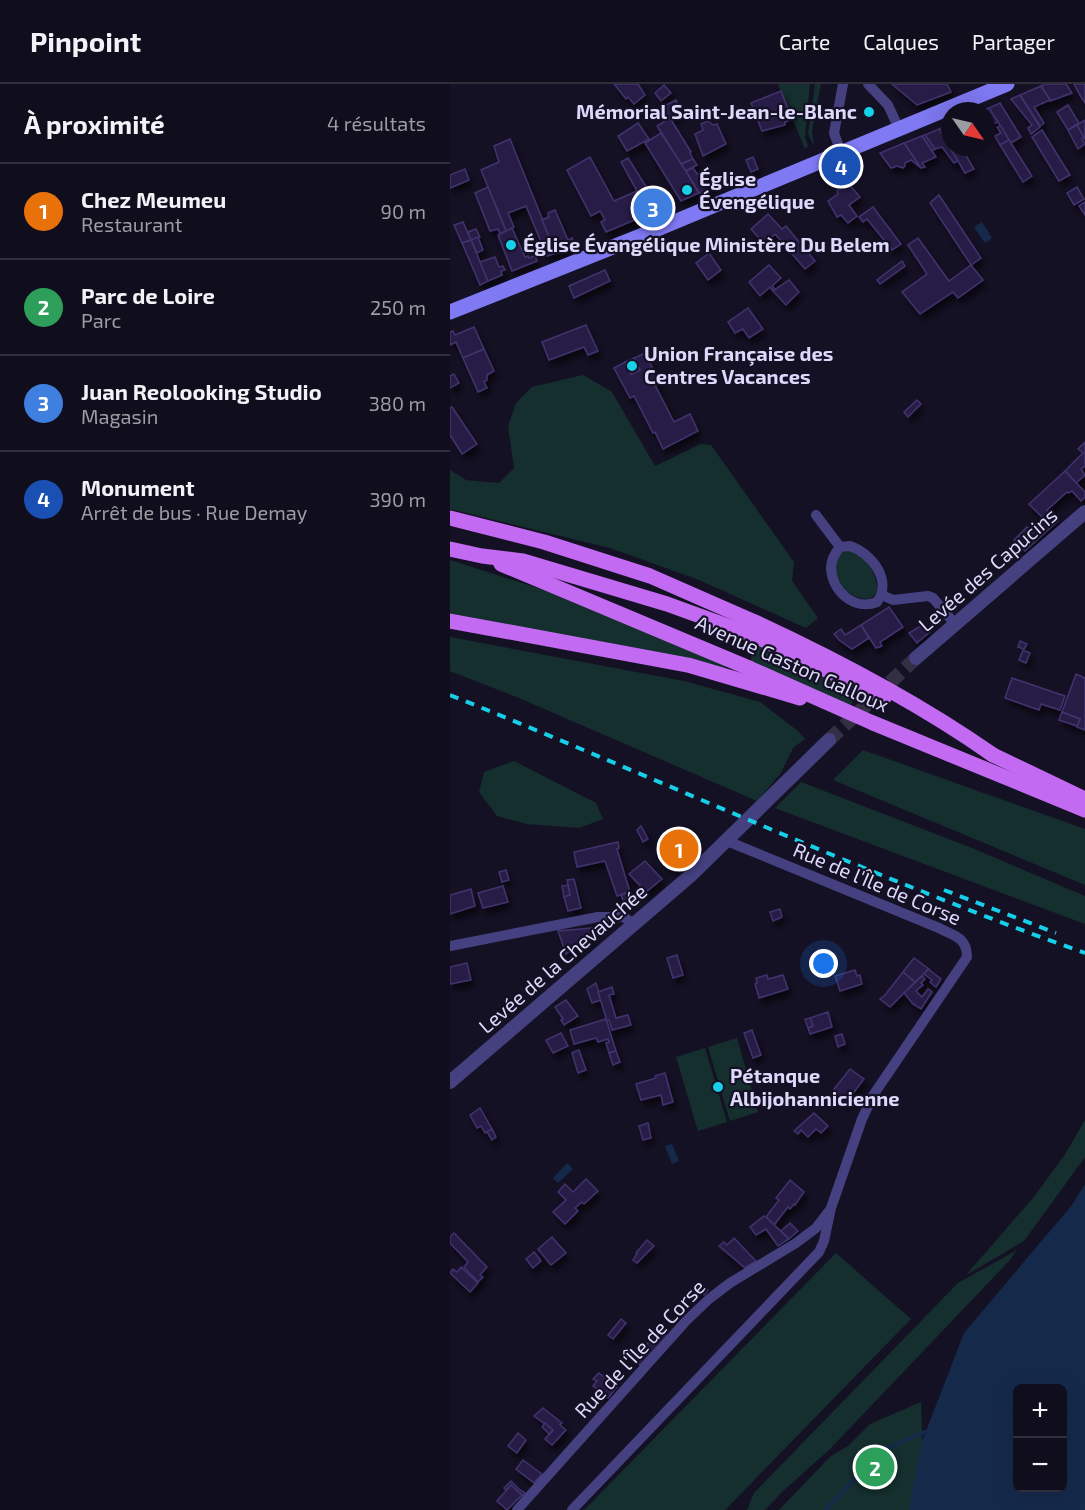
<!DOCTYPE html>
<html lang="fr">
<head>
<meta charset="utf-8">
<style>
  body { margin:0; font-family:"Exo 2",sans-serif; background:#1e1b29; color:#f1f3f6 }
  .controls { position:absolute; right:18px; bottom:18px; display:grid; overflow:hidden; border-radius:9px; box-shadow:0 6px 24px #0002 }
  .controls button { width:54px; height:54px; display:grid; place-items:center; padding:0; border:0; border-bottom:2px solid #302d3b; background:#100d1c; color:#f1f3f6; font:30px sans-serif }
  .compass { position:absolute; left:491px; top:18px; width:54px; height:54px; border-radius:50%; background:#100d1c; box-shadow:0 6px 24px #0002; rotate:124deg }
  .you { position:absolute; left:374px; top:880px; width:21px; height:21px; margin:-15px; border:4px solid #fff; border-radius:50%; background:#1a73e8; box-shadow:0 0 0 9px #1a73e833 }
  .badge { display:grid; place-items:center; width:39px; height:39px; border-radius:50%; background:#d93025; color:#fff; font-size:20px; font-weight:700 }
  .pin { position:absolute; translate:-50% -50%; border:3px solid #fff; box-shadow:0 2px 6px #0006 }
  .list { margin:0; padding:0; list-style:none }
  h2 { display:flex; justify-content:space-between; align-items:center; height:78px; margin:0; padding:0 24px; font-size:26px }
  h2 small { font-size:20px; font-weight:400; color:#9c9ca3 }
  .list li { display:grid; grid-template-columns:39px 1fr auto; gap:18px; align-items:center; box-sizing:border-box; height:96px; padding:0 24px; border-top:2px solid #302d3b }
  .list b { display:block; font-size:22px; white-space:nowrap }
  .list p { margin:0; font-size:20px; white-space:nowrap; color:#9c9ca3 }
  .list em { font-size:20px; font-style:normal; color:#9c9ca3 }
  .map { position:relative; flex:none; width:635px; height:1426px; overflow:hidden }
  header { display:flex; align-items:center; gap:36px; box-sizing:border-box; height:84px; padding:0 30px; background:#100d1c; border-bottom:2px solid #302d3b }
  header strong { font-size:28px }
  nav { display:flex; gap:33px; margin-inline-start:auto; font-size:21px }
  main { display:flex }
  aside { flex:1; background:#100d1c }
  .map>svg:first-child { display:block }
</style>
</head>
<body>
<header>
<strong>Pinpoint</strong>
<nav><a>Carte</a><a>Calques</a><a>Partager</a></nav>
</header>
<main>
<aside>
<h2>À proximité<small>4 résultats</small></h2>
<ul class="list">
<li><span class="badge" style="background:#e8710a">1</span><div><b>Chez Meumeu</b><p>Restaurant</p></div><em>90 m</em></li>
<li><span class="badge" style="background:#2e9e5b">2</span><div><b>Parc de Loire</b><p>Parc</p></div><em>250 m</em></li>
<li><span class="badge" style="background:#3f7fe0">3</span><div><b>Juan Reolooking Studio</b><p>Magasin</p></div><em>380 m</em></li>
<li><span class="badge" style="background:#1a4fb4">4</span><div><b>Monument</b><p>Arrêt de bus · Rue Demay</p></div><em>390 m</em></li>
</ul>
</aside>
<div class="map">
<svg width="635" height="1426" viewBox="0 0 635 1426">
  <defs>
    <filter id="shadow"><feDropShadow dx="3.5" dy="6" stdDeviation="3" flood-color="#0009"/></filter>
  </defs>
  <rect width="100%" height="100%" fill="#151125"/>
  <g fill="#152f2e">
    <polygon points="328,0 360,0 355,53 358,62 355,65"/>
    <polygon points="365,0 371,0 362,47 364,62 358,50"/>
    <polygon points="133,291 162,308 205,382 251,360 261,361 344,478 342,497 368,534 356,544 249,496 160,464 0,425 0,386 16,396 49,399 64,384 58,342 66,319 82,303"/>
    <path d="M398,466C409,470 417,477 422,487C447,534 372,516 388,471Z"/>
    <polygon points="0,476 94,506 141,526 276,580 275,584 0,531"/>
    <polygon points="0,553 234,597 310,618 348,647 355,655 343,664 331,689 307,717 69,614 0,587"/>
    <polygon points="305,557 408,606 400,623 300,580"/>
    <polygon points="413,666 635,745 635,801 383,696"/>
    <polygon points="64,677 146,719 153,735 129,744 77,740 47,732 29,708 34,688"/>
    <polygon points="351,698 522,764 635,812 635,840 325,724"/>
    <polygon points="287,954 308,1028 280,1037 258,963"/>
    <polygon points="255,964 277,1038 248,1047 226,973"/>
    <polygon points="635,1036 635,1073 574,1157 516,1191 583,1114 614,1072"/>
    <polygon points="567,1166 559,1177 380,1365 333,1407 315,1426 297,1426 304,1409 508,1199"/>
    <polygon points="386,1169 461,1235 275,1426 134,1426"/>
    <polygon points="471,1318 475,1426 329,1426 381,1372 398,1362 420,1340"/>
  </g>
  <g fill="#15294b" fill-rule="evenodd">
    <polygon points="532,138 542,154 535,159 524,143"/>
    <polygon points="222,1060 229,1077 222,1080 215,1062"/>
    <polygon points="117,1079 123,1085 108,1099 103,1094"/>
    <path d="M635,1100V1426H459L471,1360L514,1249L622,1121ZM568,1304H612V1404H568Z"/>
  </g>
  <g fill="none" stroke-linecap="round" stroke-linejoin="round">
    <polyline stroke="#15294b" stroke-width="4" points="376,1426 416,1382 437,1364 475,1348"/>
  </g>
  <g fill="#281f44" stroke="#41336e" stroke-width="1.5" filter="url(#shadow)">
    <polygon points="164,0 188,0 195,11 184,20 178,13 176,15"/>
    <polygon points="442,0 497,0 501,8 467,21"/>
    <polygon points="595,0 616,0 622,9 600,17 591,2"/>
    <polygon points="624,0 635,0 635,19 630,11"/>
    <polygon points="214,1 221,9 211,17 205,9"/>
    <polygon points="591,2 600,16 584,23 594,39 590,42 570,11"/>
    <polygon points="331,7 342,35 335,38 335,41 312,47 301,19"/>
    <polygon points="570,11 590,43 581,50 578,44 582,41 561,15"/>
    <polygon points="226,16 231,29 215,37 210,24"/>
    <polygon points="550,19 571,53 561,59 539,24"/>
    <polygon points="618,21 629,39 618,46 607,28"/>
    <polygon points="539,24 548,38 536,43 536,27 531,27"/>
    <polygon points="220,34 241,68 240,69 243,75 231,80 207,42"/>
    <polygon points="635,36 635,55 627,41"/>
    <polygon points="258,37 263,41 267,40 276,60 253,72 245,50 253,46 251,40"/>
    <polygon points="188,39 199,55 177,67 168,52"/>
    <polygon points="500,40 500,59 498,60 489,45"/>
    <polygon points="627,41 634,54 632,55 635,60 628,65 618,46"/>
    <polygon points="551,42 559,56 550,61 545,52 551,49 547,43"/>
    <polygon points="489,45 508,77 504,79 492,63 485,65 475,51"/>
    <polygon points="592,46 620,91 609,97 582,53"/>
    <polygon points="211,49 236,87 249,109 231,117 195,59"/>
    <polygon points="475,51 485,65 482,67 472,52"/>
    <polygon points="472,52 486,73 472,79 475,83 471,84 454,59"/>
    <polygon points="60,55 106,169 97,172 76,122 58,129 64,143 56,147 31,86 49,78 44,62"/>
    <polygon points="559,56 582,92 573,98 550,61"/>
    <polygon points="454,59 471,84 461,76 455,79 455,82 453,84 447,82 441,84 430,69"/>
    <polygon points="500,59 500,63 511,63 524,85 515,89 498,60"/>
    <polygon points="140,73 164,117 187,107 200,127 188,132 189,134 156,148 151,138 155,136 150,127 141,132 117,86"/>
    <polygon points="303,73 308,85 301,88 296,76"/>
    <polygon points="178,74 211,126 201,129 187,107 171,78"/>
    <polygon points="243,75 247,81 236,87 231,80"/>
    <polygon points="243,84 247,90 254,87 264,103 249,109 236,87"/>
    <polygon points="15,85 19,96 0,104 0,91"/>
    <polygon points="398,99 410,113 399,121 407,132 398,139 391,131 387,133 378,117 388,110 387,107"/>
    <polygon points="38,103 56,147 50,150 48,145 40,147 25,109"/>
    <polygon points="627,103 634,115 624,121 617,109"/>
    <polygon points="489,111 531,174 521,181 480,119"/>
    <polygon points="635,118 635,131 629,122"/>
    <polygon points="423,123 451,160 442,166 417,135 413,138 409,133"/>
    <polygon points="105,126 118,156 122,154 125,161 106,169 92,136 99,133 98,129"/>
    <polygon points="318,130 332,145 336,142 365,177 355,185 325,150 314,160 301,145"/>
    <polygon points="13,138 21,156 12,159 4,141"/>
    <polygon points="62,144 75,173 78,172 79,174 85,172 87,177 62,187 48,151"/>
    <polygon points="26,145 30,153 21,156 18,148"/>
    <polygon points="28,153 33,166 27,169 21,156"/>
    <polygon points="468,154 499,197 521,181 533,196 508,214 503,208 470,230 452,208 477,190 458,161"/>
    <polygon points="21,156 38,197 30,201 12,159"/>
    <polygon points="259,169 271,186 258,196 246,179"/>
    <polygon points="45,173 49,183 53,182 55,186 51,187 52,191 38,197 30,178"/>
    <polygon points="452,177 455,182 430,200 427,196"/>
    <polygon points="319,181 331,194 322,202 325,205 323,207 320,203 310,212 299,198"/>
    <polygon points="155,186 160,197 124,214 119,202"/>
    <polygon points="339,196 349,208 336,221 323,207"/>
    <polygon points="298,224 313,245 299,254 293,245 285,249 278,238"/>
    <polygon points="136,241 148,267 138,271 134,263 99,276 92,258"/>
    <polygon points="24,243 34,265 13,274 6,258 0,261 0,248 3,247 5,251"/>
    <polygon points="34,265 44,287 37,291 37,296 34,298 37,304 28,308 13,274"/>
    <polygon points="195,269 210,299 205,301 224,338 240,330 248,347 213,365 205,348 203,349 184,312 180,314 164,284 175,278 181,290 190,286 184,274"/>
    <polygon points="184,274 190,286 181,290 175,278"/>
    <polygon points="4,290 9,299 0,304 0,292"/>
    <polygon points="467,316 471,320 458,333 454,328"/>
    <polygon points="2,323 27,360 12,370 0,351 0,324"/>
    <polygon points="635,358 635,382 631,385 635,391 626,399 615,387 633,369 628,365"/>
    <polygon points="615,387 635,408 635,413 631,417 622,407 619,409 617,408 597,426 600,430 594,435 579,420"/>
    <polygon points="601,429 608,437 575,467 564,456 577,443 580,445"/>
    <polygon points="439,523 453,543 430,558 432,562 426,564 411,541"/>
    <polygon points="474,540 480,548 467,559 459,549"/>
    <polygon points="411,541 419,554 402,565 389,556 384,550 391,545 395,551"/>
    <polygon points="570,557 577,560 574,565 568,563"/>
    <polygon points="573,566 580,569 576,579 569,576"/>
    <polygon points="626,590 635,594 635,646 627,643 630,635 612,628"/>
    <polygon points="562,594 615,612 610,626 591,620 589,626 555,614"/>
    <polygon points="612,628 630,635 627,642 609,636"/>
    <polygon points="191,742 198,755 193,758 187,746"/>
    <polygon points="230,749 245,765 223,784 210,767"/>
    <polygon points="168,758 169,764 167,765 180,808 167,812 155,777 127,783 124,768"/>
    <polygon points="195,777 212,795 196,808 179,790"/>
    <polygon points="56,786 59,796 52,798 49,788"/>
    <polygon points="124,795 131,824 118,827 114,813 120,811 117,796"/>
    <polygon points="118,801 120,811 114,813 112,802"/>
    <polygon points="53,802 58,818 33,824 28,809"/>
    <polygon points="21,805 25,822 0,830 0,811"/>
    <polygon points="178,808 181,816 174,819 171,811"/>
    <polygon points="330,825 332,833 323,837 320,828"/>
    <polygon points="141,844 142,851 116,870 108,847"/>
    <polygon points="227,871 233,891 223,894 217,874"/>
    <polygon points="464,874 479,885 465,898 453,888"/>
    <polygon points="17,879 21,896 0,900 0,883"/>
    <polygon points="478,885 491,895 486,903 480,898 482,896 474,890"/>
    <polygon points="405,886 407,892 410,891 412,900 390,907 385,892"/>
    <polygon points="453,888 465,898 440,923 430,915 435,911"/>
    <polygon points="317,891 318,895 333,891 338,905 309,914 305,900 307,899 306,894"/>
    <polygon points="472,892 475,895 471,899 473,901 466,907 472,913 478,905 482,908 471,925 463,920 454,909"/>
    <polygon points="146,899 151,916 142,919 137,905"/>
    <polygon points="162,903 164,910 159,911 166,934 178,931 181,941 162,946 159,936 157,937 148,908"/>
    <polygon points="116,916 128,932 114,941 111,936 113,935 105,923"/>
    <polygon points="378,928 382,943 360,950 358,944 363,942 360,934"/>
    <polygon points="360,934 363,942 358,944 355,935"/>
    <polygon points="156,935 166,967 159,969 156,959 159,958 158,955 148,958 146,954 124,960 120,946"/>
    <polygon points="302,946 311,971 303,974 294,949"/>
    <polygon points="111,949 118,962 103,969 96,956"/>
    <polygon points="392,950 395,960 388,963 385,952"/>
    <polygon points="129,966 136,986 128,989 122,969"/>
    <polygon points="166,967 170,978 163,981 159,969"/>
    <polygon points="400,985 414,995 395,1020 385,1013 388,1008 384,1005"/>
    <polygon points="215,989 223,1018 213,1021 211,1011 191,1016 186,1000 206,994 205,992"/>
    <polygon points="30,1024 42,1045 35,1049 31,1042 27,1044 20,1031"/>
    <polygon points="364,1029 378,1042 371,1049 366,1045 358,1053 351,1046 348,1050 344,1047"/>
    <polygon points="198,1039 201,1054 193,1056 189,1042"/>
    <polygon points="42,1045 46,1053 42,1056 37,1048"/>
    <polygon points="136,1095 148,1107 134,1120 132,1118 125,1124 128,1127 115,1140 103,1128 116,1116 108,1108 115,1100 123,1108"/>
    <polygon points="340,1096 354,1108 345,1121 344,1120 340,1125 338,1123 324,1141 316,1133 329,1116 326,1114"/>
    <polygon points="314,1132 316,1133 339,1155 328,1162 316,1145 306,1151 300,1143"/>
    <polygon points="340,1139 348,1147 339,1155 331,1147"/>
    <polygon points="4,1149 37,1183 30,1191 33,1193 28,1198 14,1183 18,1178 0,1159 0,1153"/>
    <polygon points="102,1153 116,1169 101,1181 88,1165"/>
    <polygon points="284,1154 306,1177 295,1184 269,1162 274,1158 277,1161"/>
    <polygon points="197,1156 204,1162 187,1179 183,1176 187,1170 186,1169"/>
    <polygon points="84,1168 91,1177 83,1184 76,1175"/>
    <polygon points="11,1183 28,1199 20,1208 0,1189 3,1185 7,1188"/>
    <polygon points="251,1199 258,1206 254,1211 246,1204"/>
    <polygon points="171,1235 176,1239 163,1255 158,1251"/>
    <polygon points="210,1246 217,1253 190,1281 183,1275"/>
    <polygon points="149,1289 167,1303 158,1314 143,1302 147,1297 143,1295"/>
    <polygon points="93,1324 112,1339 110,1341 116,1346 102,1361 95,1355 103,1346 84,1332"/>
    <polygon points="95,1339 103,1346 99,1350 92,1343"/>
    <polygon points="68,1349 76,1356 67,1369 58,1362"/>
    <polygon points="73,1376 92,1390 84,1399 66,1385"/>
    <polygon points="61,1397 69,1405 75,1409 72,1411 61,1401 56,1406 54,1404"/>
    <polygon points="61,1401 72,1411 57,1426 47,1417"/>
  </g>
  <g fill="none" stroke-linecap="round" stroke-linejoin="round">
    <polyline stroke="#332f45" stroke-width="14" stroke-dasharray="14 7" stroke-linecap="butt" points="379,656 466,574"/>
    <g stroke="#454180" stroke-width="10">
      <polyline points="418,0 438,21 449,45"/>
      <polyline points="391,68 384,49 393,0"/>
      <polyline points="366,431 390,463"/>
      <path d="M400,462C421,469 443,496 427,518C405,527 382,508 381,484C381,476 385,469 390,463Z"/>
      <polyline points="432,511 443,516 478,512 483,514 505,540"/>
      <polyline points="0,862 148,833 174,833 184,841"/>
      <polyline points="67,1426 236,1237 259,1215 280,1199 346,1159 366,1144 379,1127"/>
      <path d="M122,1426L369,1168L374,1157L381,1124L412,1035L424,1010L517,873C517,853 504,852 489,844L277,757"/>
    </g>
    <g stroke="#454180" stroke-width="14">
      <polyline points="466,574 635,428"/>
      <polyline points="0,998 240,792 379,656"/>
    </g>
    <polyline stroke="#7f79f3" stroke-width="15" points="0,228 188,153 557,0"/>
    <g stroke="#c26af1" stroke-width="15">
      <polyline points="0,434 94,458 200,492 305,538"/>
      <polyline points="0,465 32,472 73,477 217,520 305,552 391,593"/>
      <polyline points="51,480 299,584"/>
      <polyline points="0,537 238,581 350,614"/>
      <polyline points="423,639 635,726"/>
      <polyline points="543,671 635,715"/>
    </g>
    <g stroke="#17cfe9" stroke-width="4" stroke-dasharray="9 8" stroke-linecap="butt">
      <path d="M0,611C212,696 420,793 635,869"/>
      <polyline points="494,806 606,849"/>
    </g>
    <g stroke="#c26af1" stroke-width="15">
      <path d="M305,538C387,576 469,619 543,671"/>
      <polyline points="299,584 423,639"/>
      <polyline points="391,593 434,614"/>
    </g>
  </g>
  <g fill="#17cfe9" stroke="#151125" stroke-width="2">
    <circle cx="419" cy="28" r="6"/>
    <circle cx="237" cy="106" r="6"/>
    <circle cx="61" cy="161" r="6"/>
    <circle cx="182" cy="282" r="6"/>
    <circle cx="268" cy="1003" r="6"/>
  </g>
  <g text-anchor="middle" stroke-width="4.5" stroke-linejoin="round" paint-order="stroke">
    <g font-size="20" font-weight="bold" fill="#ded9fb" stroke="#151125" text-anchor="start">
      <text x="407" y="35" text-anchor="end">Mémorial Saint-Jean-le-Blanc</text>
      <text x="249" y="102">Église<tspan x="249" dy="23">Évengélique</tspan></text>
      <text x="73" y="168">Église Évangélique Ministère Du Belem</text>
      <text x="194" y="277">Union Française des<tspan x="194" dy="23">Centres Vacances</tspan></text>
      <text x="280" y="999">Pétanque<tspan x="280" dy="23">Albijohannicienne</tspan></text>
    </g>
    <g font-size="20" fill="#ded9fb" stroke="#151125">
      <text transform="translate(538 486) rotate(-41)" y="7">Levée des Capucins</text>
      <text transform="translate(342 580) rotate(24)" y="7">Avenue Gaston Galloux</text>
      <text transform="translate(427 800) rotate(23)" y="7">Rue de l'Île de Corse</text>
      <text transform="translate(113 875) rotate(-41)" y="7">Levée de la Chevauchée</text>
      <text transform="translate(190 1265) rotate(-47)" y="7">Rue de l'Île de Corse</text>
    </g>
  </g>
</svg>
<div class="controls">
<button>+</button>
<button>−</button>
</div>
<svg class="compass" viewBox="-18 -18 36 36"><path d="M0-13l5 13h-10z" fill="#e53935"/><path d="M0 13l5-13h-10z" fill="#9c9ca3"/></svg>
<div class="you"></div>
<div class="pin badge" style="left:229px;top:765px;background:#e8710a">1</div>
<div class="pin badge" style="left:425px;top:1383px;background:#2e9e5b">2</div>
<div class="pin badge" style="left:203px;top:124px;background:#3f7fe0">3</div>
<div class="pin badge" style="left:391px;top:82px;background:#1a4fb4">4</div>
</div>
</main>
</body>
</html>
